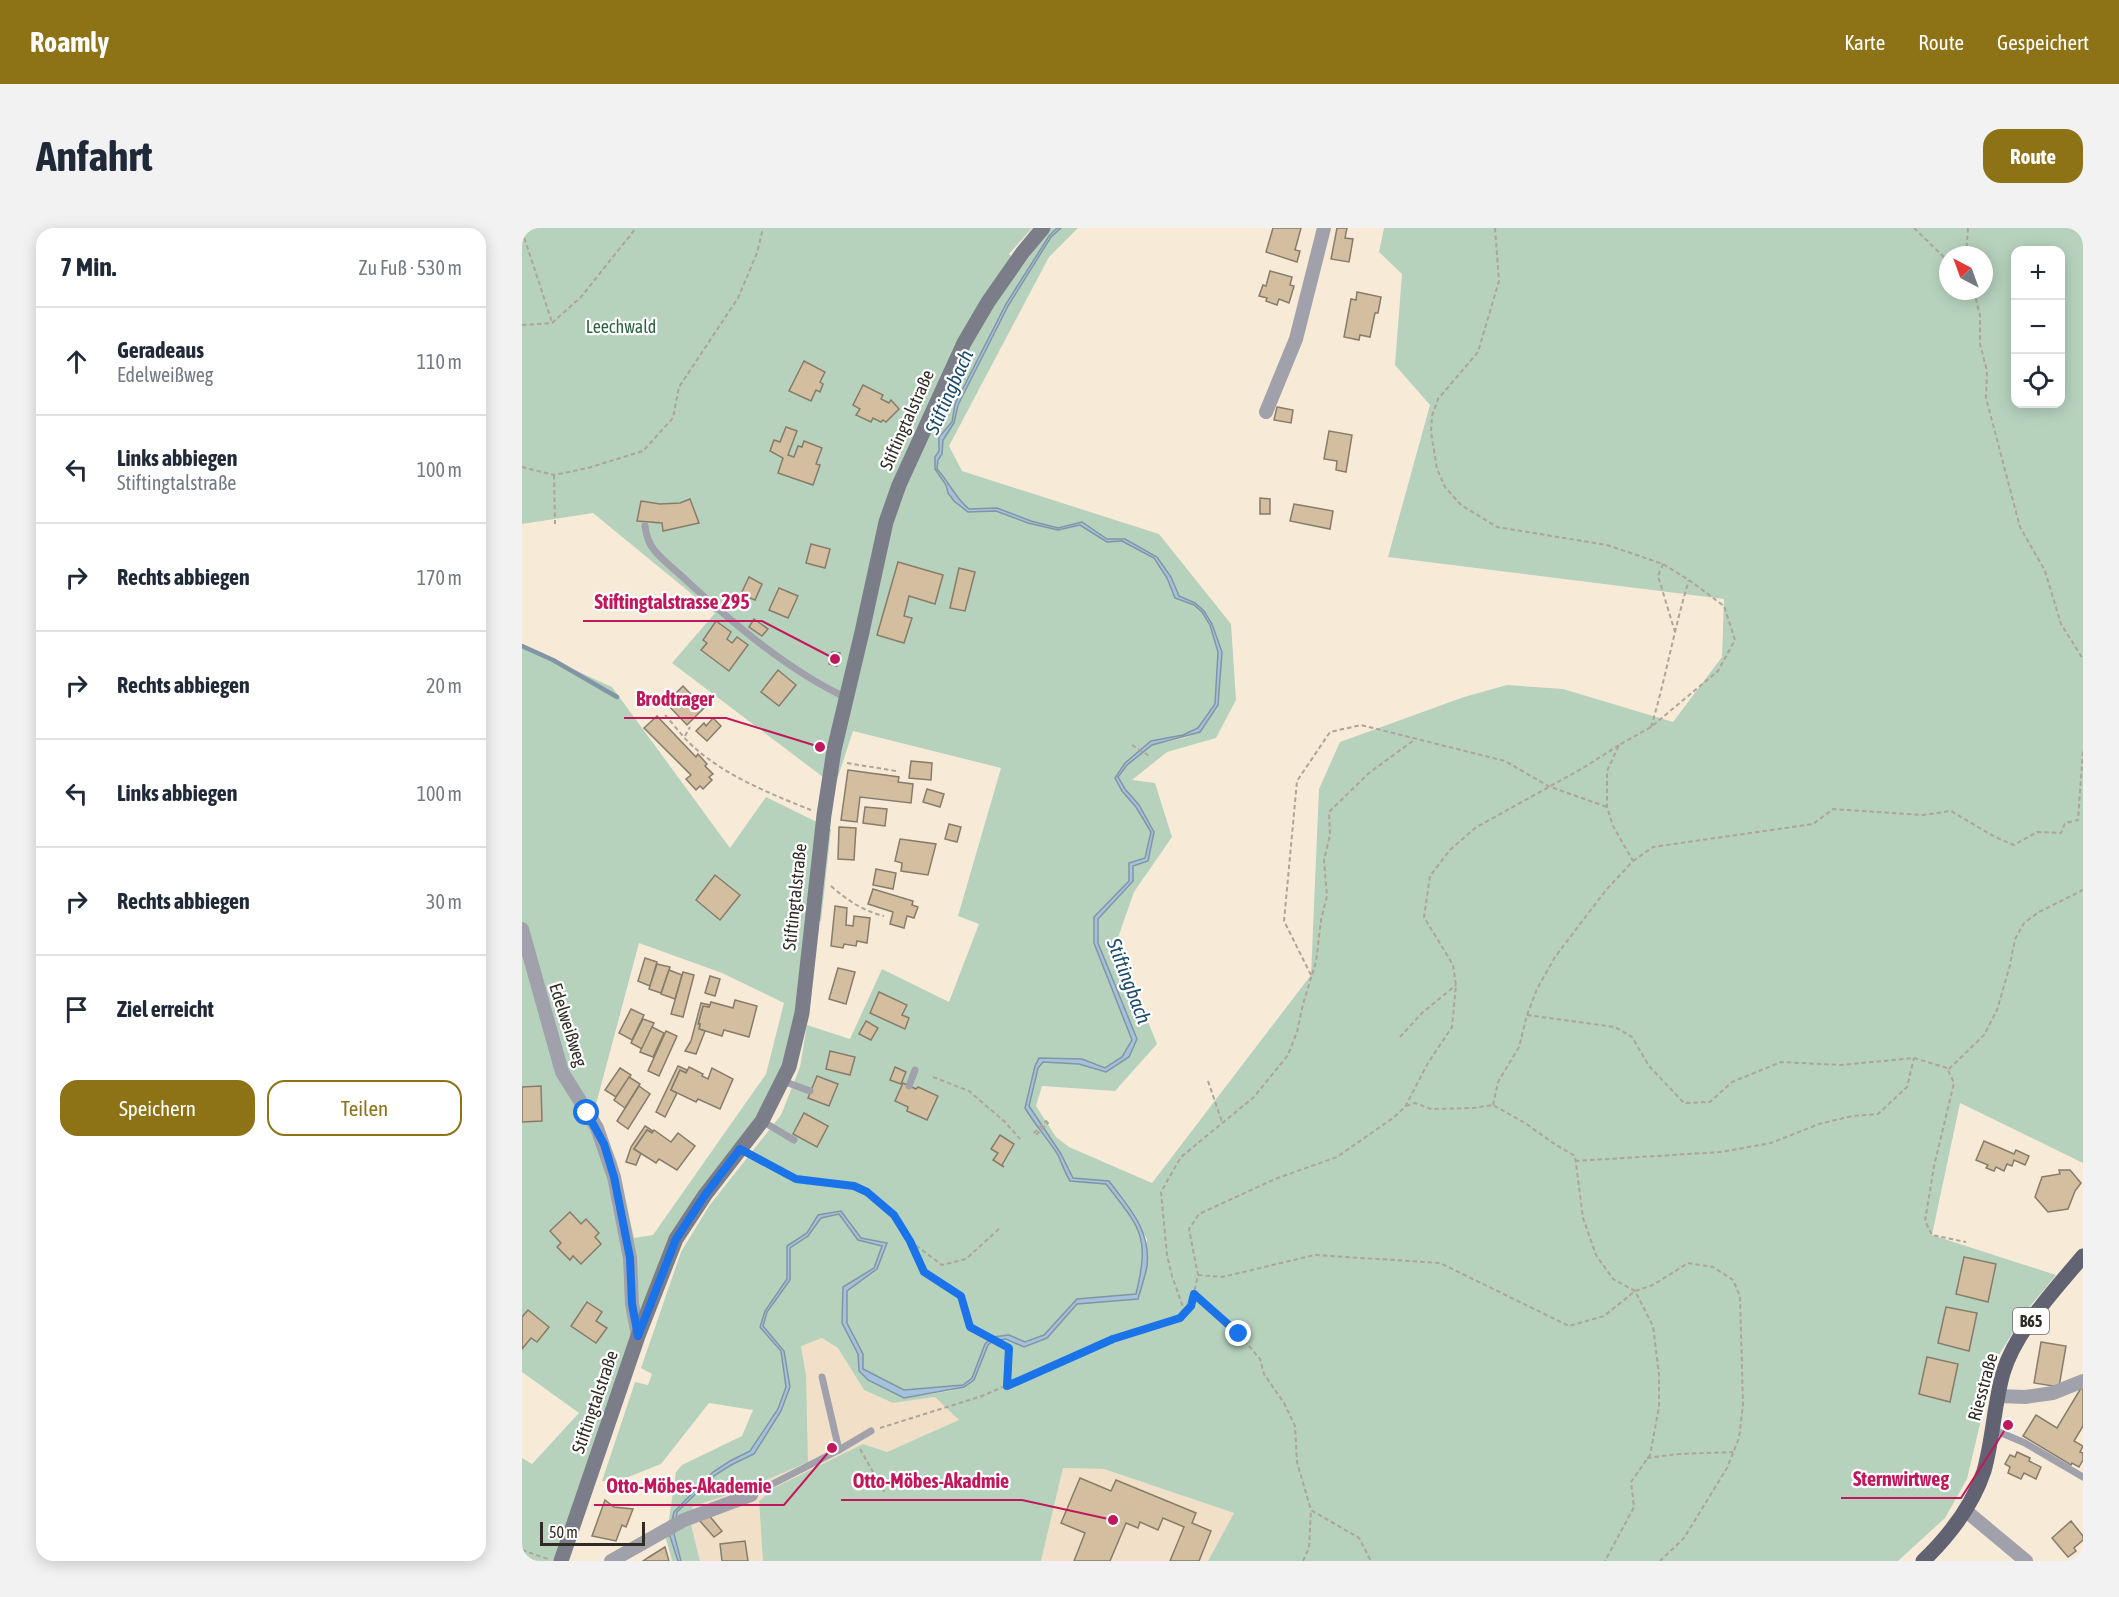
<!DOCTYPE html>
<html lang="de">
<head>
<meta charset="utf-8">
<style>
  body { margin:0; font-family:"Asap Condensed",sans-serif; background:#f2f2f3; color:#1f2937 }
  .controls { position:absolute; right:18px; top:18px; display:grid; overflow:hidden; border-radius:12px; box-shadow:0 3px 15px #0003 }
  .controls button { width:54px; height:54px; display:grid; place-items:center; padding:0; border:0; border-bottom:2px solid #e0e1e3; background:#fff; color:#1f2937; font:30px sans-serif }
  .compass { position:absolute; left:1417px; top:18px; width:54px; height:54px; border-radius:50%; background:#fff; box-shadow:0 3px 15px #0003; rotate:319deg }
  .scale { position:absolute; left:18px; bottom:15px; width:105px; box-sizing:border-box; padding-left:6px; border:3px solid #302b24; border-top:0; font-size:16px; line-height:21px; white-space:nowrap; color:#302b24; -webkit-text-stroke:4px #fff; paint-order:stroke }
  .stop { position:absolute; width:18px; height:18px; margin:-14px; border:4px solid #1a73e8; border-radius:50%; background:#fff }
  .stop.end { background:#1a73e8; border-color:#fff; box-shadow:0 2px 6px #0008 }
  .list { margin:0; padding:0; list-style:none }
  h2 { display:flex; justify-content:space-between; align-items:center; height:78px; margin:0; padding:0 24px; font-size:26px }
  h2 small { font-size:20px; font-weight:400; color:#747a83 }
  .list li { display:grid; grid-template-columns:39px 1fr auto; gap:18px; align-items:center; box-sizing:border-box; height:108px; padding:0 24px; border-top:2px solid #e0e1e3 }
  .list b { display:block; font-size:22px; white-space:nowrap }
  .list p { margin:0; font-size:20px; white-space:nowrap; color:#747a83 }
  .list em { font-size:20px; font-style:normal; color:#747a83 }
  .actions { display:flex; gap:12px; padding:18px 24px }
  .actions a { flex:1; padding:14px 0; border:2px solid #8d7216; border-radius:18px; text-align:center; font-size:21px; color:#8d7216 }
  .actions .main { background:#8d7216; color:#fff }
  .icon { flex:none; width:33px; height:33px; fill:none; stroke:currentColor; stroke-width:2; stroke-linecap:round; stroke-linejoin:round }
  .map { position:relative; flex:none; width:1561px; height:1333px; overflow:hidden; border-radius:18px }
  header { display:flex; align-items:center; gap:36px; box-sizing:border-box; height:84px; padding:0 30px; background:#8d7216; color:#fff }
  header strong { font-size:28px }
  nav { display:flex; gap:33px; margin-inline-start:auto; font-size:21px }
  .intro { display:flex; align-items:center; justify-content:space-between; box-sizing:border-box; height:144px; padding:0 36px }
  h1 { margin:0; font-size:42px }
  .button { padding:15px 27px; border-radius:18px; background:#8d7216; color:#fff; font-size:21px; font-weight:700 }
  main { display:flex; gap:36px; padding:0 36px }
  aside { flex:1; background:#fff; border-radius:18px; box-shadow:0 3px 15px #0003 }
  .map>svg:first-child { display:block }
</style>
</head>
<body>
<header>
<strong>Roamly</strong>
<nav><a>Karte</a><a>Route</a><a>Gespeichert</a></nav>
</header>
<div class="intro"><h1>Anfahrt</h1><a class="button">Route</a></div>
<main>
<aside>
<h2>7 Min.<small>Zu Fuß · 530 m</small></h2>
<ul class="list">
<li><svg class="icon" aria-label="ahead" viewBox="0 0 24 24"><path d="M12 20V5M6 11l6-6 6 6"/></svg><div><b>Geradeaus</b><p>Edelweißweg</p></div><em>110 m</em></li>
<li><svg class="icon" aria-label="left" viewBox="0 0 24 24"><path d="M17 20v-9H6M10 6l-5 5 5 5"/></svg><div><b>Links abbiegen</b><p>Stiftingtalstraße</p></div><em>100 m</em></li>
<li><svg class="icon" aria-label="right" viewBox="0 0 24 24"><path d="M7 20v-9h11M14 6l5 5-5 5"/></svg><div><b>Rechts abbiegen</b></div><em>170 m</em></li>
<li><svg class="icon" aria-label="right" viewBox="0 0 24 24"><path d="M7 20v-9h11M14 6l5 5-5 5"/></svg><div><b>Rechts abbiegen</b></div><em>20 m</em></li>
<li><svg class="icon" aria-label="left" viewBox="0 0 24 24"><path d="M17 20v-9H6M10 6l-5 5 5 5"/></svg><div><b>Links abbiegen</b></div><em>100 m</em></li>
<li><svg class="icon" aria-label="right" viewBox="0 0 24 24"><path d="M7 20v-9h11M14 6l5 5-5 5"/></svg><div><b>Rechts abbiegen</b></div><em>30 m</em></li>
<li><svg class="icon" aria-label="arrive" viewBox="0 0 24 24"><path d="M6 21V4h12l-3 4 3 4H6"/></svg><div><b>Ziel erreicht</b></div></li>
</ul>
<div class="actions"><a class="main">Speichern</a><a>Teilen</a></div>
</aside>
<div class="map">
<svg width="1561" height="1333" viewBox="0 0 1561 1333">
  <rect width="100%" height="100%" fill="#f7ebd8"/>
  <g fill="#f1e0c7">
    <polygon points="300,1110 316,1120 342,1162 371,1175 413,1169 438,1192 365,1224 341,1216 237,1273 241,1333 178,1333 169,1295 175,1292 169,1279 233,1257 284,1147 279,1117"/>
    <polygon points="541,1240 582,1241 712,1285 686,1333 519,1333"/>
  </g>
  <g fill="#b6d2bd" fill-rule="evenodd">
    <path d="M0,0H510L487,26L499,40L528,0H535L527,8L484,76L433,176L430,194L417,209V223L413,230V241L424,257L426,265L432,273L446,284L474,283L506,295L536,302L558,297L585,314L599,313L632,330L645,350L653,370L672,377L680,384L688,397L696,424L693,476L676,500L661,507L629,513L593,550L600,563L614,579L629,604L623,630L607,635V653L572,689V715L610,811L600,829L583,840L560,831L517,830L503,880C513,897 526,911 536,927C540,936 543,945 548,953L584,956C619,1001 628,1008 614,1067L555,1071L522,1107L503,1114L487,1107L463,1116L450,1150L441,1157L382,1162L341,1141V1126L325,1095V1063L355,1041L364,1015L339,1010L319,983L296,987L285,1005L265,1018V1051L243,1083L238,1099L259,1123L264,1159L256,1181L228,1223L208,1233L191,1244L152,1284L147,1305L156,1333H150L144,1311L154,1244L160,1237L220,1208L231,1182L187,1175L139,1236L94,1254L80,1253L113,1154L126,1157L130,1146L119,1140L159,1024L187,978L259,887L278,839L285,797L328,811L360,741L427,774L457,696L436,688L479,540L331,503L313,558L150,435L193,385L71,285L0,296Z"/>
    <path d="M539,0H556L527,29L427,218L440,243L637,306L709,396L714,472L694,510L645,524L610,552L633,555L650,609L612,664L593,718L609,752L635,816L593,863L520,858L514,878L534,909L547,919L630,955L789,747L797,561L818,514L942,469L985,457L1041,461L1151,494L1200,429L1202,371L866,329L908,177L873,137L880,46L857,24L862,0H1561V935L1438,875L1410,1007L1534,1047L1505,1082L1473,1133L1445,1251L1423,1290L1376,1333H686L712,1285L582,1241L541,1240L519,1333H241L237,1273L252,1260L341,1216L365,1224L437,1192L413,1169L371,1175L342,1162L316,1120L300,1110L279,1118L284,1147L286,1234L233,1257L170,1279L173,1287L169,1296L178,1333H159L152,1306L155,1284L193,1247L209,1237L232,1226L268,1159L262,1123L241,1098L245,1084L268,1052V1020L286,1008L299,990L317,986L336,1012L360,1018L352,1040L321,1059L320,1095L336,1126L337,1143L382,1170C397,1167 430,1164 442,1159C464,1150 455,1106 485,1111C490,1112 497,1117 502,1119L525,1110L555,1076L616,1070L625,1038V1011L587,953L551,950L539,926L507,878L516,840L521,834L557,836L584,844L607,829L615,811L576,714V690L611,653V638L626,633L632,604L617,577L603,561L596,550L605,537L630,517L662,510L678,504L696,477L700,424L690,396L682,383L673,375L657,369L649,349L635,329L603,311H585L560,294L536,300L509,293L475,280L447,281C431,268 429,257 415,241L416,232L420,225L421,212L432,195L436,178L486,78L529,9ZM1494,22H1538V176H1494ZM1426,27H1462V63H1426Z"/>
    <path d="M0,418L90,459L208,620L244,569L309,601L299,693L282,691L287,697L267,839L164,994L39,1333H0V1230L10,1236L57,1185L0,1144ZM117,715L200,745L262,775L244,846L131,1007L112,1010L95,934L73,880Z"/>
  </g>
  <path fill="#a4c2dc" stroke="#8195a5" stroke-width="1.5" d="M535,0H539L529,9L486,78L436,177L432,195L421,212L420,226L416,232L415,241C429,256 431,268 447,281L475,280L509,293L536,300L560,294L585,311H603L635,329L649,349L657,368L673,375L682,383L690,396L700,424L696,477L678,504L630,517L605,537L596,549L603,561L617,577L632,604L626,633L611,638V653L576,691V715L615,811L607,829L584,844L557,836L521,834L516,840L507,878L539,926L551,950L587,953C607,980 629,1002 625,1038C623,1049 619,1060 616,1071L555,1076L525,1110L502,1119L484,1111L471,1113L466,1117L452,1152L442,1159L382,1170L346,1152L337,1143L336,1126L320,1095L321,1059L352,1040L360,1018L336,1012L317,986L299,990L286,1008L268,1020V1052L245,1084L241,1098L262,1123L268,1159L259,1183L232,1226L209,1237L193,1247L155,1284L152,1306L159,1333H156L147,1305L152,1284L191,1244L208,1233L228,1223L256,1181L264,1159L259,1123L238,1099L243,1083L265,1051V1018L285,1005L296,987L319,983L339,1010L365,1015L355,1041L325,1063V1095L341,1126V1141L382,1162L441,1157L450,1150L463,1116L471,1109L487,1107L503,1114L522,1107L555,1071L614,1066C628,1008 619,1001 584,956L548,953C543,945 540,936 536,927C526,911 513,897 503,880L513,838L517,830L560,831L583,840L600,829L610,812L572,715V689L607,653V635L623,630L629,604L614,579L600,563L593,550L603,535L629,513L661,507L676,500L693,476L696,424L688,397L680,384L672,377L653,370L645,350L632,330L600,313L585,314L558,297L536,302L506,295L474,283L446,284L432,273L426,265L424,257L413,241V229L417,223V209L430,194L433,176L484,76L527,8Z"/>
  <g fill="none" stroke-linecap="round" stroke-linejoin="round">
    <polyline stroke="#8195a5" stroke-width="4.5" points="0,418 31,432 95,469"/>
  </g>
  <g fill="#d3bf9f" stroke="#877c6b" stroke-width="1.5">
    <polygon points="751,0 779,0 773,22 778,23 775,34 744,24"/>
    <polygon points="815,0 825,0 823,10 831,11 827,34 809,31"/>
    <polygon points="748,43 770,49 768,57 772,58 767,75 757,71 755,77 744,73 745,70 737,68 741,57 744,58"/>
    <polygon points="835,64 859,69 856,85 853,85 848,109 838,107 837,112 822,109 829,71 834,72"/>
    <polygon points="282,133 303,144 298,154 301,156 298,164 294,162 289,173 267,163"/>
    <polygon points="341,157 361,167 359,171 367,175 369,172 377,181 364,194 361,192 359,194 351,190 349,194 334,187 338,181 331,177"/>
    <polygon points="755,179 771,182 769,195 752,192"/>
    <polygon points="264,199 275,203 266,227 272,229 276,218 280,219 282,213 300,220 294,236 298,237 291,257 256,245 261,230 248,223 252,212 258,214"/>
    <polygon points="807,203 830,207 824,244 814,242 815,233 802,231"/>
    <polygon points="738,270 748,271 748,286 738,286"/>
    <polygon points="168,271 177,295 141,303 140,295 115,293 119,273 138,276 158,275"/>
    <polygon points="772,276 811,283 808,301 768,293"/>
    <polygon points="289,316 308,321 303,340 284,335"/>
    <polygon points="376,334 421,347 413,376 387,368 382,388 390,390 382,415 355,407"/>
    <polygon points="437,340 453,344 443,383 428,380"/>
    <polygon points="227,349 240,356 233,372 219,366"/>
    <polygon points="257,360 276,368 266,390 247,382"/>
    <polygon points="232,391 246,401 240,408 227,399"/>
    <polygon points="194,393 209,404 205,411 210,415 215,409 226,417 207,443 179,422 185,415 181,412"/>
    <polygon points="310,424 318,425 315,438 307,436"/>
    <polygon points="256,442 274,457 257,478 239,464"/>
    <polygon points="161,458 182,480 165,497 144,475"/>
    <polygon points="135,488 174,529 176,526 185,536 183,538 191,546 187,549 190,552 181,561 178,558 174,562 164,551 169,547 122,500"/>
    <polygon points="191,490 199,498 185,513 174,503 182,495 184,498"/>
    <polygon points="389,533 410,535 409,552 387,550"/>
    <polygon points="326,542 377,549 376,554 391,556 389,575 338,569 335,594 319,592"/>
    <polygon points="405,561 422,566 418,579 401,574"/>
    <polygon points="343,579 365,581 363,598 341,595"/>
    <polygon points="427,596 439,599 435,614 423,611"/>
    <polygon points="317,599 334,600 332,632 316,631"/>
    <polygon points="378,611 414,616 406,647 379,643 380,635 373,633"/>
    <polygon points="354,641 374,645 371,661 351,657"/>
    <polygon points="193,647 218,667 198,692 174,672"/>
    <polygon points="351,661 391,673 390,677 396,679 392,690 385,688 382,700 368,696 371,684 346,676"/>
    <polygon points="313,678 325,680 324,697 331,698 332,688 348,690 345,715 335,713 334,718 322,716 321,720 309,718"/>
    <polygon points="123,730 135,734 128,758 116,753"/>
    <polygon points="135,736 148,739 139,765 127,761"/>
    <polygon points="316,740 333,744 324,776 307,771"/>
    <polygon points="147,742 160,747 153,771 139,766"/>
    <polygon points="161,744 172,747 161,789 149,786"/>
    <polygon points="188,748 198,751 193,768 183,765"/>
    <polygon points="357,764 385,777 380,787 387,790 383,801 348,785"/>
    <polygon points="213,772 235,778 227,809 202,802 200,808 177,801 178,796 176,796 181,778 187,779 189,774 211,780"/>
    <polygon points="179,775 188,777 187,779 181,778 176,796 178,796 177,801 183,803 174,826 163,823 169,813"/>
    <polygon points="109,781 122,787 110,812 97,805"/>
    <polygon points="121,791 132,795 120,821 109,815"/>
    <polygon points="344,793 356,800 349,812 337,806"/>
    <polygon points="130,799 142,805 131,829 118,824"/>
    <polygon points="144,803 155,808 137,848 126,843"/>
    <polygon points="308,823 333,829 328,847 304,841"/>
    <polygon points="156,838 165,842 164,845 158,842 149,862 155,865 143,889 134,884"/>
    <polygon points="167,839 181,846 180,848 186,851 190,840 211,851 198,881 176,871 174,874 149,862 158,842 164,845"/>
    <polygon points="373,839 384,844 379,856 368,852"/>
    <polygon points="98,840 109,847 94,869 83,862"/>
    <polygon points="295,848 316,856 307,878 286,870"/>
    <polygon points="107,849 118,856 103,880 92,872"/>
    <polygon points="381,855 394,861 396,859 416,868 405,892 385,883 386,879 373,873"/>
    <polygon points="19,858 20,893 0,894 0,859"/>
    <polygon points="117,858 128,866 106,901 95,893"/>
    <polygon points="282,885 306,898 295,919 271,906"/>
    <polygon points="123,898 131,903 130,905 125,902 112,921 119,925 114,937 104,934 109,919"/>
    <polygon points="125,902 130,905 132,902 149,914 156,905 173,918 155,942 137,931 134,935 112,921"/>
    <polygon points="478,907 492,916 480,937 482,939 471,932 476,925 469,921"/>
    <polygon points="1462,913 1492,926 1494,922 1507,928 1503,937 1492,932 1490,938 1485,936 1482,943 1474,939 1472,943 1464,940 1466,937 1454,932"/>
    <polygon points="1537,942 1548,942 1559,955 1553,963 1546,981 1526,984 1513,969 1520,949 1538,946"/>
    <polygon points="48,984 59,996 64,991 77,1005 73,1009 79,1016 59,1036 51,1028 48,1032 35,1019 39,1015 28,1003"/>
    <polygon points="1442,1029 1474,1036 1466,1074 1434,1066"/>
    <polygon points="65,1074 80,1084 74,1093 85,1100 74,1115 49,1098"/>
    <polygon points="1424,1079 1455,1085 1447,1123 1416,1115"/>
    <polygon points="6,1082 27,1099 15,1114 9,1110 0,1121 0,1089"/>
    <polygon points="1519,1114 1544,1118 1537,1159 1512,1155"/>
    <polygon points="1405,1129 1436,1136 1428,1174 1397,1166"/>
    <polygon points="1559,1160 1561,1161 1561,1198 1552,1213 1561,1218 1558,1224 1561,1225 1561,1232 1557,1239 1550,1235 1549,1237 1501,1208 1514,1187 1535,1200"/>
    <polygon points="1495,1224 1508,1230 1507,1233 1519,1239 1514,1251 1502,1245 1499,1251 1486,1245 1488,1239 1483,1236 1488,1227 1493,1229"/>
    <polygon points="558,1250 589,1263 594,1252 674,1285 670,1295 689,1303 677,1333 648,1333 662,1299 641,1290 636,1302 618,1294 616,1300 604,1295 588,1333 552,1333 563,1305 539,1295"/>
    <polygon points="83,1272 92,1279 111,1281 104,1299 100,1297 94,1313 70,1308"/>
    <polygon points="185,1285 200,1303 192,1309 177,1292"/>
    <polygon points="1549,1293 1561,1308 1561,1312 1552,1320 1554,1323 1546,1329 1530,1310"/>
    <polygon points="223,1313 226,1333 200,1333 198,1316"/>
    <polygon points="143,1319 147,1333 121,1333 127,1329"/>
  </g>
  <g fill="none" stroke-linecap="round" stroke-linejoin="round">
    <g stroke="#aea596" stroke-width="2" stroke-dasharray="4.5 3" stroke-linecap="butt">
      <polyline points="1392,0 1426,33"/>
      <polyline points="0,3 30,94"/>
      <polyline points="1444,27 1446,0"/>
      <polyline points="1452,63 1458,88 1458,116 1465,143 1464,170 1498,299 1523,343 1539,396 1561,431"/>
      <polyline points="0,97 30,95 59,69 114,0"/>
      <polyline points="0,239 32,247 66,240 121,223 151,190 157,159 216,70 235,25 241,0"/>
      <polyline points="32,247 33,296"/>
      <polyline points="1141,336 1136,348 1153,404"/>
      <path d="M143,487C153,498 163,512 174,521C206,549 251,567 289,582"/>
      <path d="M1129,499C1144,450 1152,400 1167,352"/>
      <polyline points="163,508 168,499"/>
      <polyline points="610,517 629,529"/>
      <polyline points="325,535 374,543"/>
      <polyline points="1111,633 1131,619 1291,596 1311,581 1401,587 1429,583 1473,609 1492,617 1515,604 1539,605 1543,595 1556,592 1561,522"/>
      <path d="M309,658C325,672 341,683 362,688"/>
      <polyline points="789,747 762,693 775,553 808,504 839,497 983,533 1026,558 1085,579"/>
      <polyline points="1005,787 1093,799 1110,809 1127,838 1162,875 1188,874 1210,854 1259,834 1319,837 1392,830 1425,840 1432,855 1412,938 1403,993 1410,1007 1444,1014"/>
      <polyline points="878,809 900,785 934,757"/>
      <polyline points="1427,841 1462,807 1475,782 1488,737 1493,711 1502,695 1517,684 1561,662"/>
      <polyline points="411,849 447,863 483,894 498,911"/>
      <polyline points="686,853 700,894"/>
      <polyline points="971,877 976,854 997,819 1005,787 1015,761 1033,729 1084,662 1111,633 1091,598 1085,579 1085,543 1097,517 1129,499 1196,443 1213,412 1202,378 1167,352 1141,336 1085,317 975,299 939,277 923,259 915,241 909,204 910,188 916,171 956,124 977,53 973,0"/>
      <polyline points="884,878 893,875 909,881 951,880 971,877 1003,895 1034,917 1053,928 1061,990 1074,1027 1091,1051 1113,1063 1131,1098 1137,1146 1137,1179 1128,1227 1109,1254 1112,1279 1083,1333"/>
      <polygon points="524,893 526,895 514,907 512,905"/>
      <polyline points="231,928 274,951 332,958 345,964 372,987 388,1013 420,1037 444,1031 478,1000"/>
      <polyline points="1053,933 1199,924 1249,915 1297,896 1330,888 1356,886 1385,859 1392,830"/>
      <polyline points="389,1015 402,1044 439,1068 448,1099 487,1120 485,1157"/>
      <polyline points="676,1047 700,1049 793,1027 918,1035 1047,1098 1082,1088 1113,1063 1131,1057 1166,1035 1191,1039 1211,1052 1218,1068 1221,1177 1217,1210 1205,1240 1162,1310 1138,1333"/>
      <polyline points="672,1067 717,1106 738,1131 742,1146 762,1175 773,1198 775,1234 789,1282 837,1310 849,1333"/>
      <polyline points="663,1085 650,1048 645,1027 639,964 659,929 732,869 766,827 775,804 781,776 794,734 799,692 805,668 802,633 808,606 807,584 847,545 892,512"/>
      <polyline points="358,1200 460,1168 591,1111 658,1090 669,1078 676,1047 667,1001 677,986 753,951 815,929 871,890 883,879 906,835 930,799 934,757 931,737 902,689 908,648 928,622 953,600 1061,540 1097,517"/>
      <polyline points="338,1221 363,1265"/>
      <polyline points="1125,1230 1156,1226 1211,1224"/>
      <polyline points="0,1322 26,1331"/>
      <polyline points="781,1333 787,1320 789,1282"/>
    </g>
    <g stroke="#a0a1aa" stroke-width="7">
      <path d="M123,298C124,307 126,315 133,323C142,334 156,344 166,354C213,397 267,443 325,470"/>
      <polyline points="261,853 288,863"/>
      <polyline points="387,858 393,842"/>
      <polyline points="240,893 272,912"/>
      <polyline points="1470,1201 1503,1215 1561,1249"/>
      <polyline points="317,1222 349,1203"/>
      <polyline points="229,1267 317,1222 300,1149"/>
    </g>
    <g stroke="#a0a1aa" stroke-width="14">
      <polyline points="744,184 774,111 802,0"/>
      <polyline points="0,701 40,844 75,900 92,949 108,1030 110,1076 116,1108"/>
      <polyline points="1476,1168 1503,1169 1531,1165 1561,1153"/>
      <polyline points="1444,1283 1504,1333"/>
      <polyline points="89,1333 162,1292 229,1267"/>
    </g>
    <polyline stroke="#7b7d89" stroke-width="15" points="39,1333 116,1108 154,1011 183,967 240,893 267,839 280,785 302,587 312,522 340,404 364,294 377,257 442,115 466,74 501,24 521,0"/>
    <path stroke="#616372" stroke-width="15" d="M1401,1333C1428,1307 1450,1279 1462,1243C1471,1211 1472,1177 1481,1145C1494,1102 1533,1062 1561,1028"/>
  </g>
  <g fill="none" stroke-linecap="round" stroke-linejoin="round">
    <polyline stroke="#1a73e8" stroke-width="8" points="65,885 82,916 92,949 108,1030 110,1076 116,1108 154,1011 183,967 218,921 274,951 332,958 345,964 372,987 388,1013 402,1044 439,1068 448,1099 487,1120 485,1158 591,1111 658,1090 669,1078 672,1066 717,1106"/>
  </g>
  <g text-anchor="middle" stroke-width="4.5" stroke-linejoin="round" paint-order="stroke">
    <rect fill="#fff" stroke="#6e6b66" stroke-width="1.5" x="1491" y="1080" width="36" height="26" rx="4.5"/>
    <g font-size="16" font-weight="bold" fill="#302b24">
      <text x="1509" y="1099">B65</text>
    </g>
    <g font-size="18" fill="#2f6442" stroke="#fff">
      <text x="99" y="105">Leechwald</text>
    </g>
    <g font-size="18" fill="#302b24" stroke="#fff">
      <text transform="translate(385 192) rotate(-66)" y="6">Stiftingtalstraße</text>
      <text transform="translate(273 669) rotate(-84)" y="6">Stiftingtalstraße</text>
      <text transform="translate(46 797) rotate(72)" y="6">Edelweißweg</text>
      <text transform="translate(1461 1159) rotate(-75)" y="6">Riesstraße</text>
      <text transform="translate(73 1174) rotate(-71)" y="6">Stiftingtalstraße</text>
    </g>
    <g font-size="20" font-style="italic" fill="#1b4b6f" stroke="#fff">
      <text transform="translate(427 164) rotate(-66)" y="7">Stiftingbach</text>
      <text transform="translate(607 753) rotate(69)" y="7">Stiftingbach</text>
    </g>
  </g>
  <path fill="none" stroke="#c2185b" stroke-width="2" d="M313 431L240 393H61M298 519L204 490H102M1486 1197L1439 1270H1319M591 1292L500 1272H319M310 1220L262 1277H72"/>
  <g fill="#c2185b" stroke="#fff" stroke-width="2">
    <circle cx="313" cy="431" r="6"/>
    <circle cx="298" cy="519" r="6"/>
    <circle cx="1486" cy="1197" r="6"/>
    <circle cx="591" cy="1292" r="6"/>
    <circle cx="310" cy="1220" r="6"/>
  </g>
  <g font-size="20" text-anchor="middle" font-weight="bold" fill="#c2185b" stroke="#fff" stroke-width="4.5" stroke-linejoin="round" paint-order="stroke">
    <text x="150" y="381">Stiftingtalstrasse 295</text>
    <text x="153" y="478">Brodtrager</text>
    <text x="1379" y="1258">Sternwirtweg</text>
    <text x="409" y="1260">Otto-Möbes-Akadmie</text>
    <text x="167" y="1265">Otto-Möbes-Akademie</text>
  </g>
</svg>
<div class="controls">
<button>+</button>
<button>−</button>
<button><svg class="icon" aria-label="locate" viewBox="0 0 24 24"><circle cx="12" cy="12" r="6"/><path d="M12 2v4M12 18v4M2 12h4M18 12h4"/></svg></button>
</div>
<svg class="compass" viewBox="-18 -18 36 36"><path d="M0-13l5 13h-10z" fill="#e53935"/><path d="M0 13l5-13h-10z" fill="#747a83"/></svg>
<div class="scale">50 m</div>
<div class="stop" style="left:65px;top:885px"></div>
<div class="stop end" style="left:717px;top:1106px"></div>
</div>
</main>
</body>
</html>
